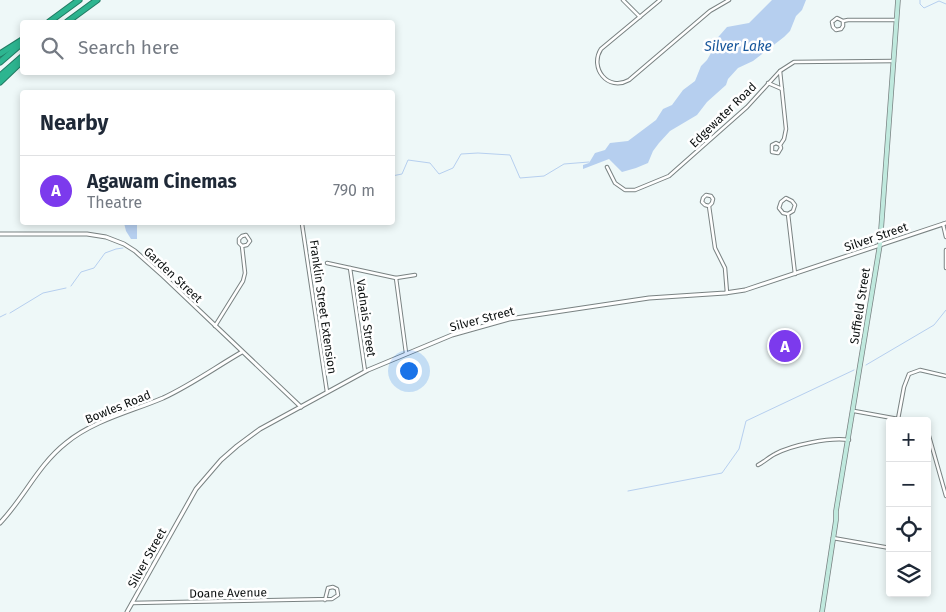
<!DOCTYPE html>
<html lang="en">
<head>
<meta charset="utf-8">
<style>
  body { margin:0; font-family:"Fira Sans",sans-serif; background:#f6f6f7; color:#1f2937 }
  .controls { position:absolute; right:15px; bottom:15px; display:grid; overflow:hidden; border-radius:5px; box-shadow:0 2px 8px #0003 }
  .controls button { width:45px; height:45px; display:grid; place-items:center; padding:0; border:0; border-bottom:1px solid #e0e1e3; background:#fff; color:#1f2937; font:25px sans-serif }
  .you { position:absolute; left:408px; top:370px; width:18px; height:18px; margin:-12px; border:4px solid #fff; border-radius:50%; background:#1a73e8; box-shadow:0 0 0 8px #1a73e833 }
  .badge { display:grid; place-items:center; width:32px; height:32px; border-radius:50%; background:#7c3aed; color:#fff; font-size:16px; font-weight:700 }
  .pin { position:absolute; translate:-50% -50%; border:2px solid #fff; box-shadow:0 1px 5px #0006 }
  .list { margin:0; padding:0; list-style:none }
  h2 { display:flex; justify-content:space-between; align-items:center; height:65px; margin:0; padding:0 20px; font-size:21px }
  h2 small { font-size:16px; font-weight:400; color:#747a83 }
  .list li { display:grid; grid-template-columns:32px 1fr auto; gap:15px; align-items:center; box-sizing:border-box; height:70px; padding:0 20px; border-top:1px solid #e0e1e3 }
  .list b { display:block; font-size:19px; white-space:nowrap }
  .list p { margin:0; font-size:16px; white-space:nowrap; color:#747a83 }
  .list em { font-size:16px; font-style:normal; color:#747a83 }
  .icon { flex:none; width:28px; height:28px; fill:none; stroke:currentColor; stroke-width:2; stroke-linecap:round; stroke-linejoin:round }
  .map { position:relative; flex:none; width:946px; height:612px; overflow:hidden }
  .search { position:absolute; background:#fff; box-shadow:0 2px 8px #0003; left:20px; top:20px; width:375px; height:55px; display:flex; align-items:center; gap:12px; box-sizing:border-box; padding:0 18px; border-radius:5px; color:#747a83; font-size:19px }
  .panel { position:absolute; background:#fff; box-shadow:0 2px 8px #0003; left:20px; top:90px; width:375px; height:135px; border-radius:5px }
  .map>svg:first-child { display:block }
</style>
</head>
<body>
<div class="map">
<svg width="946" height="612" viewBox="0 0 946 612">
  <rect width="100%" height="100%" fill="#eef8f8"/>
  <g fill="#b6cfef">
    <polygon points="772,0 806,0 802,10 796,16 790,31 784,37 753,61 738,68 728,79 726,85 707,102 697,115 670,131 659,143 653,151 648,163 636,168 622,172 609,159 583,169 583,165 589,163 595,153 605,150 610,143 628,141 656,120 663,109 672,105 683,90 695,81 701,66 707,60 711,53 713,43 727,27 749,23"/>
    <polygon points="124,223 137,223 137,239 131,239 126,231"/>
  </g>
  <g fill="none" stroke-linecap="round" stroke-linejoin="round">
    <g stroke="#b6cfef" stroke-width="1">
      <polyline points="920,0 920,4 924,8 939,1 946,4"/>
      <polyline points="392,176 402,174 408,160 430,163 439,174 453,168 461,154 478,153 510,155 520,178 544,176 564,164 589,162"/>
      <polyline points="71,286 81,272 94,268 105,253 116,249 123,248"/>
      <polyline points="10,313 43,293 66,288"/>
      <polyline points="0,317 6,314"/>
      <polyline points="866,365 934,325 946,310"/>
      <polyline points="628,491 722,473 739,449 746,421 854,370"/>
    </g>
    <g stroke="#798282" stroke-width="4.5">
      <g id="minor">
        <polyline points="623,0 640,17"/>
        <path d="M660,0L601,49C589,68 608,92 629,80L710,11L729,0"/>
        <polyline points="843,21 843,26 841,29 836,30 833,27 832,22 837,18 843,21 848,20 896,20"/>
        <polyline points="780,71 786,129 784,139 780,145 776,143 772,145 772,152 778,153 781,148 780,145"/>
        <polyline points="768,83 782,89"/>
        <polyline points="607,167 615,183 625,190 635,190 669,176 747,107 780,71 794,62 894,61"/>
        <polyline points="709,206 705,205 702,202 703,198 706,195 711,196 713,199 712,203 709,206 715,248 725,268 727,293"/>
        <polyline points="788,214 783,213 779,208 781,202 786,198 792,201 795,205 793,211 788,214 795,274"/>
        <polyline points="302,224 327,392"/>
        <polyline points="943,224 946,237"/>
        <polyline points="946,250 946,268"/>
        <polyline points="327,263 396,278 406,353"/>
        <polyline points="350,268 365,371"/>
        <polyline points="396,278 415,275"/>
        <polyline points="215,326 243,281 245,273 242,246 239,243 239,239 242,236 246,235 250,241 247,245 242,246"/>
        <polyline points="854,411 909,421"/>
        <polyline points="898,419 904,387 909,374 920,370 946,376"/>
        <polyline points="927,429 946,496"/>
        <path d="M758,465C764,462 769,457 775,454C792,445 830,437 849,440"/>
        <polyline points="833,538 890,548"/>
        <polyline points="132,603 332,599 338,595 337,589 333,587 328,588 325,600"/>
      </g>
    </g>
    <g stroke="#798282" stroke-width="5">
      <g id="tertiary">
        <polyline points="0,234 87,234 106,237 124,244 135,251 163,276 301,407"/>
        <path d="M0,523C24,498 38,465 66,443C94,420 130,412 163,398C191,385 216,367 242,352"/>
        <polyline points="127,612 196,489 221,460 237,446 260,429 368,370 452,335 509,319 649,298 725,293 745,290 946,223"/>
      </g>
    </g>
    <g stroke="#798282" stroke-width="5.5">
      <polyline id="secondary" points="822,612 836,520 836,511 880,244 898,0"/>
    </g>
    <g stroke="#217b63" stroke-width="7">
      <g id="motorway">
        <polyline points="49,22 79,0"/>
        <polyline points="67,22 97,0"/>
        <polyline points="0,54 22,40"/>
        <polyline points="0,62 22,43"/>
        <polyline points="0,76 22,57"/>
        <polyline points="0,82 22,61"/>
      </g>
    </g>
    <use href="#minor" stroke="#fff" stroke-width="2.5"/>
    <use href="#tertiary" stroke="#fff" stroke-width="3"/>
    <use href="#secondary" stroke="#c0e9de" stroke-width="4"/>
    <use href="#motorway" stroke="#2db590" stroke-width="5"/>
  </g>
  <g text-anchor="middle" stroke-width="5" stroke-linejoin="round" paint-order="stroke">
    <g font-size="12" fill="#0c1010" stroke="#fff">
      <text transform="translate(723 115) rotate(-44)" y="4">Edgewater Road</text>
      <text transform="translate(876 237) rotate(-19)" y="4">Silver Street</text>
      <text transform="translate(173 275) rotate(43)" y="4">Garden Street</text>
      <text transform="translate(860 306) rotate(-81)" y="4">Suffield Street</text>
      <text transform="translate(323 307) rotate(82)" y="4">Franklin Street Extension</text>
      <text transform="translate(366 318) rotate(82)" y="4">Vadnais Street</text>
      <text transform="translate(482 319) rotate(-15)" y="4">Silver Street</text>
      <text transform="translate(118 407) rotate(-22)" y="4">Bowles Road</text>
      <text transform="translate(147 558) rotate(-61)" y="4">Silver Street</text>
      <text transform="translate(228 593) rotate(-1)" y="4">Doane Avenue</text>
    </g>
    <g font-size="14" font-style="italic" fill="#17569b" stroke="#fff">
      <text x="738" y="51">Silver Lake</text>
    </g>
  </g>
</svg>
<div class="controls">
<button>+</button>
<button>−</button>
<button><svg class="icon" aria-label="locate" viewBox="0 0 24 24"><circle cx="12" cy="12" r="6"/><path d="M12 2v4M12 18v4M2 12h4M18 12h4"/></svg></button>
<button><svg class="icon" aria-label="layers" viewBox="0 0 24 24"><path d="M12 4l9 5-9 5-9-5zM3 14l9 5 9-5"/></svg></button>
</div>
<div class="you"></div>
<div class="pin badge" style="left:785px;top:346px">A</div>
<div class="search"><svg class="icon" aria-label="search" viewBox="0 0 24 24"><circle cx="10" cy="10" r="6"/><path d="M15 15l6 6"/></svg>Search here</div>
<section class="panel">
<h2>Nearby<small></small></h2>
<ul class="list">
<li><span class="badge">A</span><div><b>Agawam Cinemas</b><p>Theatre</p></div><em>790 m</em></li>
</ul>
</section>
</div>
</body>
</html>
